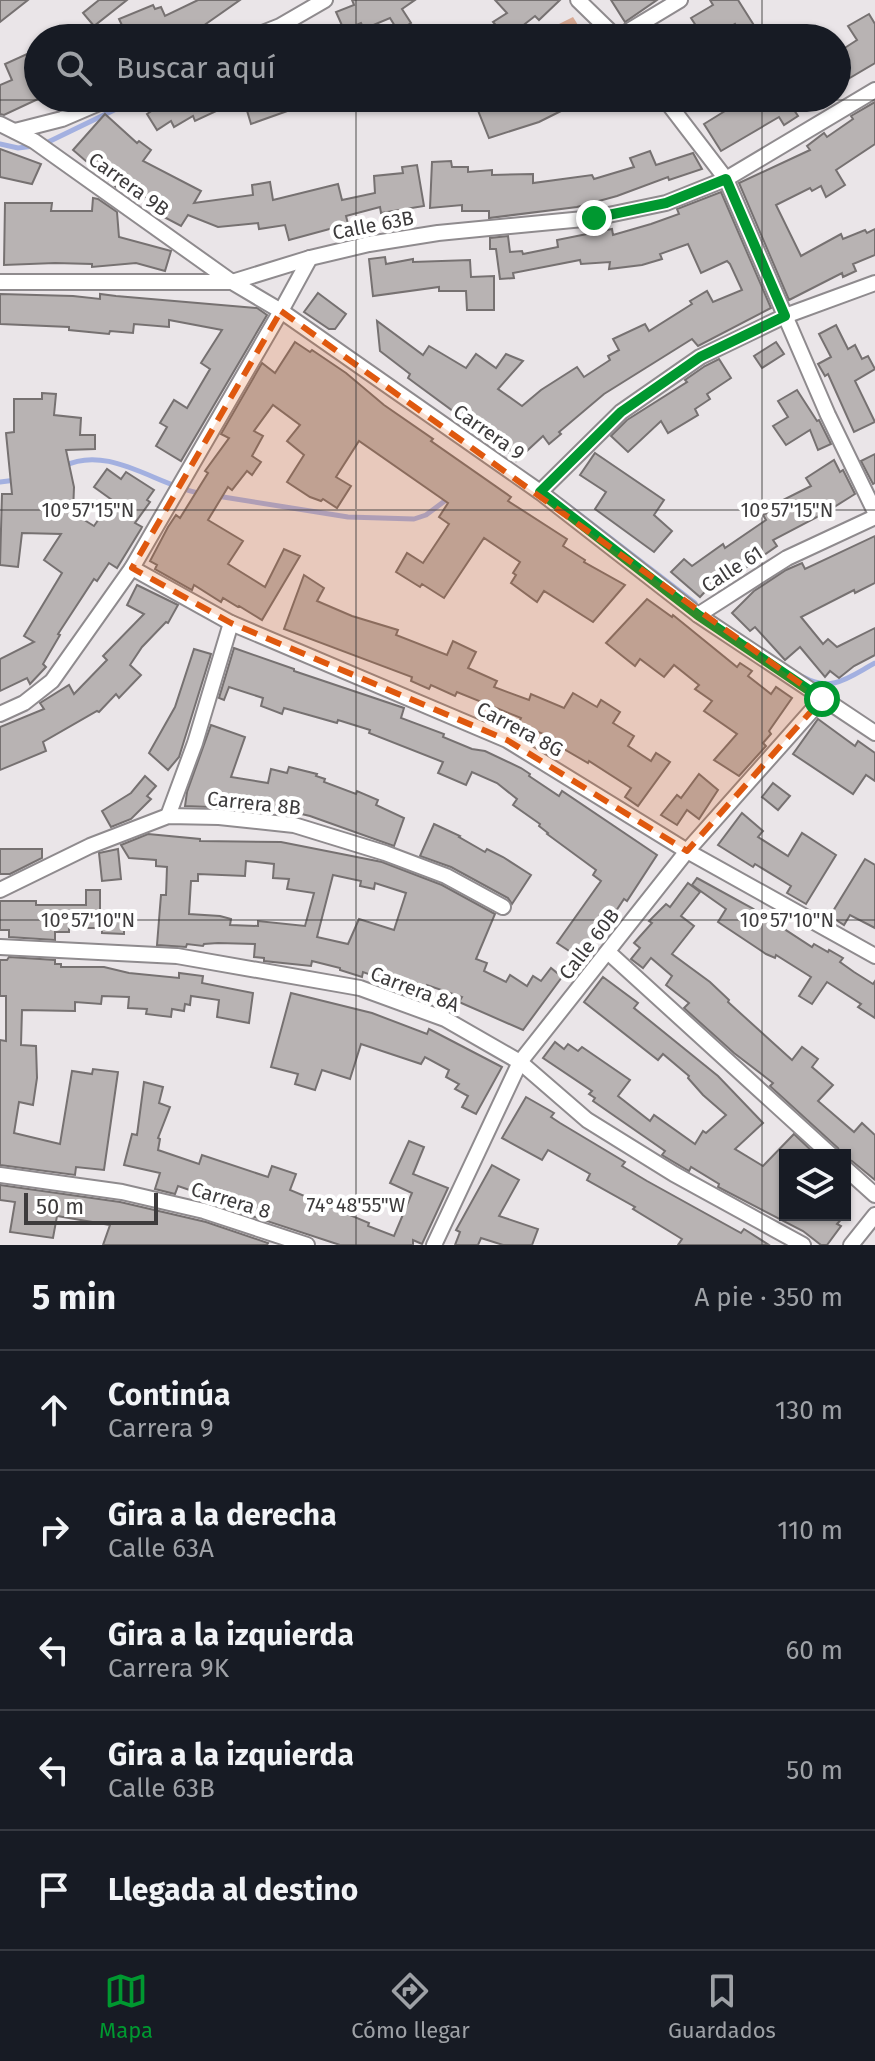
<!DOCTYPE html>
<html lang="es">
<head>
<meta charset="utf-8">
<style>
  body { margin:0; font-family:"Fira Sans",sans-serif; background:#20242c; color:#f1f3f6 }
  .controls { position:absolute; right:24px; bottom:24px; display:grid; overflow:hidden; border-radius:0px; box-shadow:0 2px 6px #0004 }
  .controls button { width:72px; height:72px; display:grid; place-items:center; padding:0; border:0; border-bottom:2px solid #363941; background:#171b24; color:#f1f3f6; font:40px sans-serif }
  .scale { position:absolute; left:24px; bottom:20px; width:134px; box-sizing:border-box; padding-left:8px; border:4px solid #3d3b3c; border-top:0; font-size:22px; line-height:28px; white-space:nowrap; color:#3d3b3c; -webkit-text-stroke:6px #fff; paint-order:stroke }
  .stop { position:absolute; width:24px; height:24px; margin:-18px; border:6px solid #009830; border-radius:50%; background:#fff }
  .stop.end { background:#009830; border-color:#fff; box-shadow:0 2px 8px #0008 }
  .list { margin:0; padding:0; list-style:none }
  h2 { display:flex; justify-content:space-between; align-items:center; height:104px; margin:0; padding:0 32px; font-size:34px }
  h2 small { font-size:26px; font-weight:400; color:#9ea1a6 }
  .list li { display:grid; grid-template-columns:52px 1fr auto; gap:24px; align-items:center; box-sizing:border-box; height:120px; padding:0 32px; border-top:2px solid #363941 }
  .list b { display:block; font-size:30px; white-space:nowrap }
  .list p { margin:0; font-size:26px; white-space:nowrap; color:#9ea1a6 }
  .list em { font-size:26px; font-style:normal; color:#9ea1a6 }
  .icon { flex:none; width:44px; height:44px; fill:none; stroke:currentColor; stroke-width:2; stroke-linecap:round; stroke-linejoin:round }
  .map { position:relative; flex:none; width:875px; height:1245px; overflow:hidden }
  .search { position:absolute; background:#171b24; box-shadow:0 2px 6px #0004; left:24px; right:24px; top:24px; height:88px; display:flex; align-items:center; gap:20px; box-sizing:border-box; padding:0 28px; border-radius:44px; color:#9ea1a6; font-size:30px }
  .sheet { height:704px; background:#171b24 }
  nav { display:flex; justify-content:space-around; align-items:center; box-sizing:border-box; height:112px; border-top:2px solid #363941; background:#171b24; font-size:22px; color:#9ea1a6 }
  nav a { display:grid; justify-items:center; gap:4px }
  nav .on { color:#009830 }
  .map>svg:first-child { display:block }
</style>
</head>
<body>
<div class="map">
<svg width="875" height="1245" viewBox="0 0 875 1245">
  <rect width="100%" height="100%" fill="#eae5e8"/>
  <polygon fill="#d8aa94" points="573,17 586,38 531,38"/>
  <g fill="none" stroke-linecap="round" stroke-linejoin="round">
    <g stroke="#a3b0e0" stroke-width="5">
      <polyline points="271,38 298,23"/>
      <polyline points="0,144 18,148 34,146"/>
      <polyline points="44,144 139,98"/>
      <path d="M64,466C108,444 156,485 199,493"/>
      <polyline points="0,482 16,480"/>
      <polyline points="217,496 348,517 414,519 426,515 450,497"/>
      <polyline points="562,501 695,603"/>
      <path d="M803,677C832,693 849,677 875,663"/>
    </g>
  </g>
  <g fill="#b8b3b3" stroke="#767171" stroke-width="2" fill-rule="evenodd">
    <polygon points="0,0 28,0 0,22"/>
    <polygon points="99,0 127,0 94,26 83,13"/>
    <polygon points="198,0 240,0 203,26 206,31 194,38 128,38 119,19 153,5 155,9 161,7 165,16"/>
    <polygon points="352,0 415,0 402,9 411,23 398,31 390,18 364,29 361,23 344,30 336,12 354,5"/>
    <polygon points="495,0 560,0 539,20 535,16 507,38 493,22 507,13"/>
    <polygon points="611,0 657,0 625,22"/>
    <polygon points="710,0 738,0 762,38 743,38 735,24 714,37 708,27 700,32 691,18 713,5"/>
    <polygon points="869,14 875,24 875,63 843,82 837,73 837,53 857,40 848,26"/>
    <polygon points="38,49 38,99 4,115 0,114 0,85 12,80 5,64"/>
    <polygon points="171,98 244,98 195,121 193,116 174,127 171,121 157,130 147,114"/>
    <polygon points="267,98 321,98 321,99 251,124 245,104"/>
    <polygon points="473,98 492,98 494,105 517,98 587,98 539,122 489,138"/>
    <polygon points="717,98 813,98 794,110 798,116 784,125 779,117 721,151 704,124 725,111"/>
    <polygon points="875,102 875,144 836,170 845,185 826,197 821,186 812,191 810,188 776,205 801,256 841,234 843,239 865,230 867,233 875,229 875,255 853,264 856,271 843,277 842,273 789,300 739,183 810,150 807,146 824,133 827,137 853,119 851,116"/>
    <polygon points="105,114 137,143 139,141 151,150 143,161 201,191 194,203 253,195 252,185 270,182 273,200 338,184 342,200 375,193 374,176 403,173 402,167 417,165 424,206 381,213 380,207 346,216 348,224 289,240 285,225 259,229 258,223 218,227 188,215 181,226 164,217 168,209 142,195 140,198 114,179 115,186 73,150"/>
    <polygon points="0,149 41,164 32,184 0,177"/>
    <polygon points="650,151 656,165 693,153 702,169 669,180 668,177 617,196 577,207 489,218 489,211 462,211 462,205 430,208 432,162 451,161 452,167 468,167 468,172 492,170 492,175 533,174 533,183 592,175 594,179 634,167 630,158"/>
    <polygon points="721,192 771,308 698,346 692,339 604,394 559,432 561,434 549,444 543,436 516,461 494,438 497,435 456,407 453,411 408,378 410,374 380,351 377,321 423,355 429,346 466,368 476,354 496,368 506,354 523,361 498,389 522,406 541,390 577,367 584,377 610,360 608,356 619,350 613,339 645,324 649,331 692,304 690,301 707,291 713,302 742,290 730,264 727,261 701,273 688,244 660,254 662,259 642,265 609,269 610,262 581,264 580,260 513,273 514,278 500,279 496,249 490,249 490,238 508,236 510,252 522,251 523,254 558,247 557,240 612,229 613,235 651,224 679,214 677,209"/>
    <polygon points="93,198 98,199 117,212 119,237 171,251 165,271 136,263 92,267 92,264 55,263 4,265 5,203 52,203 51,211 92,211"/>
    <polygon points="385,257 386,264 413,259 413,262 470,260 471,277 494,276 494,310 467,310 466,291 439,291 439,287 373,296 369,259"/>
    <polygon points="318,293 346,314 335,329 329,329 304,312"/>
    <polygon points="0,294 73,296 100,299 100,294 116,296 257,308 267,315 181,461 156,446 167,427 160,423 174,400 187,408 210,369 201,363 222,330 169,320 169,327 134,324 133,333 110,331 109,334 69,330 69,327 0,324"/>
    <polygon points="836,325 848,349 855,345 862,359 868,356 875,369 855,381 875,422 854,432 828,374 825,376 818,364 831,357 819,334"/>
    <polygon points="295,342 310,352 312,350 346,373 384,405 433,439 431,441 511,497 508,501 567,539 563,546 585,560 584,562 625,585 593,622 544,591 537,602 511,583 516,575 513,573 520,562 484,538 444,598 422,584 420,587 396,572 407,553 423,563 449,524 439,517 448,503 359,441 336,477 351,486 337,508 323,499 321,501 310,497 287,482 304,455 287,441 300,425 273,405 254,431 263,436 252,456 261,462 252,475 247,471 232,490 228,487 208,520 243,541 228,564 265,587 284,549 300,556 262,620 239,606 238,607 223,598 221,602 194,585 192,590 155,569 157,565 150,561 168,527 176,515 180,518 208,473 205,471 229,438 221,434 262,363 275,373"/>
    <polygon points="776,342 784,354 762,368 754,356"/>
    <polygon points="719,359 731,378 707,394 710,399 695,409 698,415 668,433 661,421 628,452 611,436 627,420 687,382 685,380 705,366"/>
    <polygon points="797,390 817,421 819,420 831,444 818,450 810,430 786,445 773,426 788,417 778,401"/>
    <polygon points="42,393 56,394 54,415 81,418 80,435 95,435 95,449 66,450 74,487 73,513 94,526 112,500 94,487 107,469 121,479 126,472 154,490 147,500 150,502 135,523 142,527 141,529 117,568 109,563 97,581 94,579 58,634 60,635 43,664 46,667 30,684 27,678 0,691 0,659 34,642 24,636 62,573 44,560 61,534 22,533 18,567 0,565 2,494 12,494 6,433 14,432 14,399 42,399"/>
    <polygon points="595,453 664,500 654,515 672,531 654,552 595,509 606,492 580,475"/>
    <polygon points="875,454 875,483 873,484 861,461"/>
    <polygon points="834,460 840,472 843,470 855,494 823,514 773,540 777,546 744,569 741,566 716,585 713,583 700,597 671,572 684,559 692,566 723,544 725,548 766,520 763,515 776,508 775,504 811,486 806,478"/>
    <polygon points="875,536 875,583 855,593 854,590 801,617 823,644 828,639 837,647 875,628 875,655 854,666 839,678 830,671 825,677 800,647 785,660 755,627 750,631 732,613 754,591 786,570 802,563 805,569"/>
    <polygon points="304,575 324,588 317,601 352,616 398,630 396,635 447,655 453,641 476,652 468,668 497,681 494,687 529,700 531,694 564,708 573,693 597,707 601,700 620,712 613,723 634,736 628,746 651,761 656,753 670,762 638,806 625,797 631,788 589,761 588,763 545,738 546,735 518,724 521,718 457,692 455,696 431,685 429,689 411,681 412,677 284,629"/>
    <polygon points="137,585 178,605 168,623 166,622 142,647 130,665 141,675 119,698 116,694 99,712 97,711 43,742 46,751 0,770 0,727 44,709 40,703 69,685 74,694 107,660 103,656 144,614 127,605"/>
    <polygon points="647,599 672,617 673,615 737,667 740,663 752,671 748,676 771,694 776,687 792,698 769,731 771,734 763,743 766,746 739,776 714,760 737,734 704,711 712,701 695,689 699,685 674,665 664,677 640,659 635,666 606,643"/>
    <polygon points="234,648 294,669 294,671 404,708 401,718 444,734 443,737 472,749 485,751 521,768 530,774 529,776 559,796 562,791 657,855 627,901 624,899 610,920 606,917 580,958 557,943 601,881 593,875 596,870 547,834 548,833 539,826 540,824 513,805 517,799 497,783 472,772 466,785 438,773 443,762 369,733 370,730 338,720 337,723 284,708 282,714 261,706 263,698 229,687 224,700 219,698"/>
    <polygon points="194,649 211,654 179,757 168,770 149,753 175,707"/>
    <polygon points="818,719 855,746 858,741 875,753 875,781 866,775 853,794 793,754"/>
    <polygon points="211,725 245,737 231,777 268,783 271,769 287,773 289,767 317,774 316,776 325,779 324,782 356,794 357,791 378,800 376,805 404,818 394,846 310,816 276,808 276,810 251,804 251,808 211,802 210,807 185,806 187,792"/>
    <polygon points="699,774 718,790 699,819 687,810 677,825 661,815 677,795 681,798"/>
    <polygon points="145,776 156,786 147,796 151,799 131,819 111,827 102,811 131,793"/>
    <polygon points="773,783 790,796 778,810 762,797"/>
    <polygon points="742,813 763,831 758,837 788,856 802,833 836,855 806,904 787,893 791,886 755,864 753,867 718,845"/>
    <polygon points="434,824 460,836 459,837 485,852 487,849 503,857 531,875 512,904 508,898 451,867 420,856"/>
    <path d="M148,834L200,839V841L281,842L382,862L442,885L495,914L476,959L487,963L484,971L506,982L510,975L527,986L533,976L541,981L551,968L562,977L523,1030L459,1002L462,997L427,985L425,994L363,972L362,977L340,970V968L312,961L311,966L264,961V958L254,957L255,944L218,943L204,944L203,946L187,944L186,947L157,945L161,895H166L167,867L156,866V860L129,858L121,845ZM246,861L274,864L273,878L289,879L287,889L314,893L305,926L258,921V926L230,925L231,919L220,916L189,914L191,881H198V874L245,876ZM333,875L361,881L360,886L374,889L375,883L406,893L394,930L359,919L348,944L317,937Z"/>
    <polygon points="0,849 42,849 42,858 10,874 0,874"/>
    <polygon points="118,849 121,879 102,881 99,853"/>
    <polygon points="865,859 875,865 875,928 850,915 844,925 830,916"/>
    <polygon points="697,878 752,908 812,947 814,944 828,952 829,950 843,958 840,962 854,972 873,984 875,981 875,1018 858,1007 861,1004 827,982 812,1004 799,996 811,977 776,955 775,958 766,954 718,922 726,909 692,885"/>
    <polygon points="688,883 700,892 681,916 694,926 672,954 710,982 729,1000 728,1002 792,1060 802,1047 818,1059 812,1067 833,1085 818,1101 854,1132 862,1123 875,1135 875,1180 852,1161 845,1158 845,1155 841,1155 838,1148 770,1086 773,1083 734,1053 684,1008 689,1003 666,985 672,976 651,958 643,968 631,959 640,948 634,943 652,923 649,921 666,904 670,907"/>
    <polygon points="86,890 100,890 100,913 124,914 124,934 102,933 102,928 69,928 69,932 55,932 55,940 9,937 9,930 0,930 0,901 36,901 36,905 86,905"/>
    <polygon points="9,957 55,960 55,964 61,964 61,967 104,967 129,973 179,978 179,973 203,976 202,983 253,993 249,1023 217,1017 219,1000 191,996 190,1005 185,1004 184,1011 172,1009 171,1017 146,1014 147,1009 128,1008 129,997 102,996 101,1004 75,1002 75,1011 22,1010 21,1045 36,1046 37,1078 33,1105 19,1102 14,1133 60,1144 72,1071 92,1074 93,1069 118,1072 104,1170 76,1167 75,1175 0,1165 0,1040 6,1041 6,996 0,996 0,960 7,960"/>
    <polygon points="603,977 638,1003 634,1008 718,1076 763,1123 735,1149 763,1166 794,1134 816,1155 785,1155 785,1215 845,1215 837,1224 841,1226 827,1245 821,1245 803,1231 718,1187 719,1184 691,1167 689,1171 662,1155 665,1151 593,1101 595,1098 589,1094 592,1091 543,1058 555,1042 564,1049 568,1044 578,1051 582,1047 630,1080 618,1096 650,1121 654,1115 695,1144 703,1131 706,1133 726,1115 703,1095 688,1078 689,1076 663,1054 658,1060 584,1002"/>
    <polygon points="291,993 372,1013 427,1034 429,1029 502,1067 476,1114 462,1107 468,1096 455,1089 459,1084 446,1077 449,1070 425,1057 421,1064 361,1044 350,1079 322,1070 315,1090 295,1084 298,1074 271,1067"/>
    <polygon points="144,1082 163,1087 159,1103 170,1107 158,1138 160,1139 158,1150 199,1164 202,1155 268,1177 272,1166 296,1174 290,1190 369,1223 368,1226 394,1236 412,1193 390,1183 409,1141 424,1147 413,1174 448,1188 422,1244 413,1240 413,1245 340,1245 212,1203 213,1198 178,1186 175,1194 155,1189 160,1173 124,1165 132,1134 137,1135"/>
    <polygon points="526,1097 554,1113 551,1117 560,1123 625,1162 622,1166 647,1181 741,1233 744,1229 769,1245 678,1245 682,1239 633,1209 635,1207 587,1180 590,1174 548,1150 542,1160 502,1138"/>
    <polygon points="492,1165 519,1180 499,1216 538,1229 532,1245 503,1245 481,1238 478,1245 455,1245 460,1232 456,1230"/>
    <polygon points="0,1185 120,1202 206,1222 268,1243 267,1245 103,1245 110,1225 57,1216 53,1238 10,1232 15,1202 0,1200"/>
  </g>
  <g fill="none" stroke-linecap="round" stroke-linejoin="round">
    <g stroke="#8f8b8e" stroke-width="18">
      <g id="minor">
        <polyline points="578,0 617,38"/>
        <polyline points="250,38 280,26 325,0"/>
        <polyline points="617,38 680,0"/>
        <polyline points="664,98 726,179 828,415 875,512"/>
        <polyline points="0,124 34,141 232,282 281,311 540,492 698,615 875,733"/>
        <polyline points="15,131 62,119 111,98"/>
        <polyline points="0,282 232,282 310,258 369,244 438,233 594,218 666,203 726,179 875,90"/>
        <polyline points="540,492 621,412 700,357 785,316 875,283"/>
        <polyline points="132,568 231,623 507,740 687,851 875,956"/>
        <polyline points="698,615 787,558 875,517"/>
        <polyline points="0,714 24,703 52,681 132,568 281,311 310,258"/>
        <polyline points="168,816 195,743 231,623"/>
        <polyline points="0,890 90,846 168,816 219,817 294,825 385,853 446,876 503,907"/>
        <polyline points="0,947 177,956 360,988 445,1019 520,1062 587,1120 674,1174 803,1245"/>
        <polyline points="608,952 831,1155"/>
        <polyline points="845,1168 875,1195"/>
        <polyline points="0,1175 122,1192 204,1211 307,1245"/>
        <polyline points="434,1245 520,1062 687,851 822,699"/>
        <polyline points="851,1245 875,1215"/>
      </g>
    </g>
    <use href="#minor" stroke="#fff" stroke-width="14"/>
  </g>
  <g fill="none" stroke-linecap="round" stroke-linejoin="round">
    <polyline stroke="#009830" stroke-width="10" points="594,218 666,203 726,179 785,316 700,357 621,412 540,492 698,615 822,699"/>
  </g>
  <path fill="#df580e" fill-opacity="0.2" stroke="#df580e" stroke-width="6" stroke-dasharray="16 10" stroke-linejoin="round" d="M281,311L822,699L687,851L507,740L231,623L132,568Z"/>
  <path fill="none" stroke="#3d3b3c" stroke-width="2" stroke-opacity="0.45" d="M356,0V38M762,0V38M356,98V1245M762,98V1245M0,100H875M0,510H875M0,920H875"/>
  <g text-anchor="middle" stroke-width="8" stroke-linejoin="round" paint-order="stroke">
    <g font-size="20" fill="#3d3b3c" stroke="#fff">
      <text transform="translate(129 184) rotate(36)" y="7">Carrera 9B</text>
      <text transform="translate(373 225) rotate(-11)" y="7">Calle 63B</text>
      <text transform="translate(489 432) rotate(35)" y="7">Carrera 9</text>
      <text transform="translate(732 569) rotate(-33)" y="7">Calle 61</text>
      <text transform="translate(520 729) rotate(28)" y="7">Carrera 8G</text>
      <text transform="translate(254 803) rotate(6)" y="7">Carrera 8B</text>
      <text transform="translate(589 944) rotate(-52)" y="7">Calle 60B</text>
      <text transform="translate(415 989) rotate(21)" y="7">Carrera 8A</text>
      <text transform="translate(231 1200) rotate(17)" y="7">Carrera 8</text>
    </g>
  </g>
  <g font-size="20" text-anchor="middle" fill="#3d3b3c" stroke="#fff" stroke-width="8" stroke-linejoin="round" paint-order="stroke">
    <text x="88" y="517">10°57'15"N</text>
    <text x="787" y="517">10°57'15"N</text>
    <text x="88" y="927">10°57'10"N</text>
    <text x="787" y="927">10°57'10"N</text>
    <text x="356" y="1212">74°48'55"W</text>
  </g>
</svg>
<div class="controls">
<button><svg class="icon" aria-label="layers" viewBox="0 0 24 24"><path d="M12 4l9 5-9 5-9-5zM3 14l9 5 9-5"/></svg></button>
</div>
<div class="scale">50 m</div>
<div class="stop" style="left:822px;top:699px"></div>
<div class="stop end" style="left:594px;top:218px"></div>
<div class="search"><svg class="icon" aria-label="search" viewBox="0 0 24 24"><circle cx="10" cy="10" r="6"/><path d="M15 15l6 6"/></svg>Buscar aquí</div>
</div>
<section class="sheet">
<h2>5 min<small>A pie · 350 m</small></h2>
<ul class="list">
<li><svg class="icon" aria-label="ahead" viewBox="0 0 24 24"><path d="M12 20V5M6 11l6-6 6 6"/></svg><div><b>Continúa</b><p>Carrera 9</p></div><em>130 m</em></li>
<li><svg class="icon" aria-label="right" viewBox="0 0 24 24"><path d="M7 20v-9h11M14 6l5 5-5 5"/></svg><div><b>Gira a la derecha</b><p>Calle 63A</p></div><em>110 m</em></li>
<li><svg class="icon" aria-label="left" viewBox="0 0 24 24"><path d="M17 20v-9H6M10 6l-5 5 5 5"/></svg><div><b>Gira a la izquierda</b><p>Carrera 9K</p></div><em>60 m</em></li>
<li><svg class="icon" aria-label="left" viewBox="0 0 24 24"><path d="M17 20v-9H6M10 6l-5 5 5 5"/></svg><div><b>Gira a la izquierda</b><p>Calle 63B</p></div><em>50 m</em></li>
<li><svg class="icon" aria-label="arrive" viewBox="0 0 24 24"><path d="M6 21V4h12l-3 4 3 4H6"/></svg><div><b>Llegada al destino</b></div></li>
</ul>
</section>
<nav>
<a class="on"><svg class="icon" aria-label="map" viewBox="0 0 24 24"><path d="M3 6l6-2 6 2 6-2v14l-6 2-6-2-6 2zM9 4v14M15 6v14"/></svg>Mapa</a>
<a><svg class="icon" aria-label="directions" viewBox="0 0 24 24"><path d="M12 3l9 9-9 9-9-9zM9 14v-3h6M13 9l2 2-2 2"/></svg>Cómo llegar</a>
<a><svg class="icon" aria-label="saved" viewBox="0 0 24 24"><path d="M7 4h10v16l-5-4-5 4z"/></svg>Guardados</a>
</nav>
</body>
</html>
